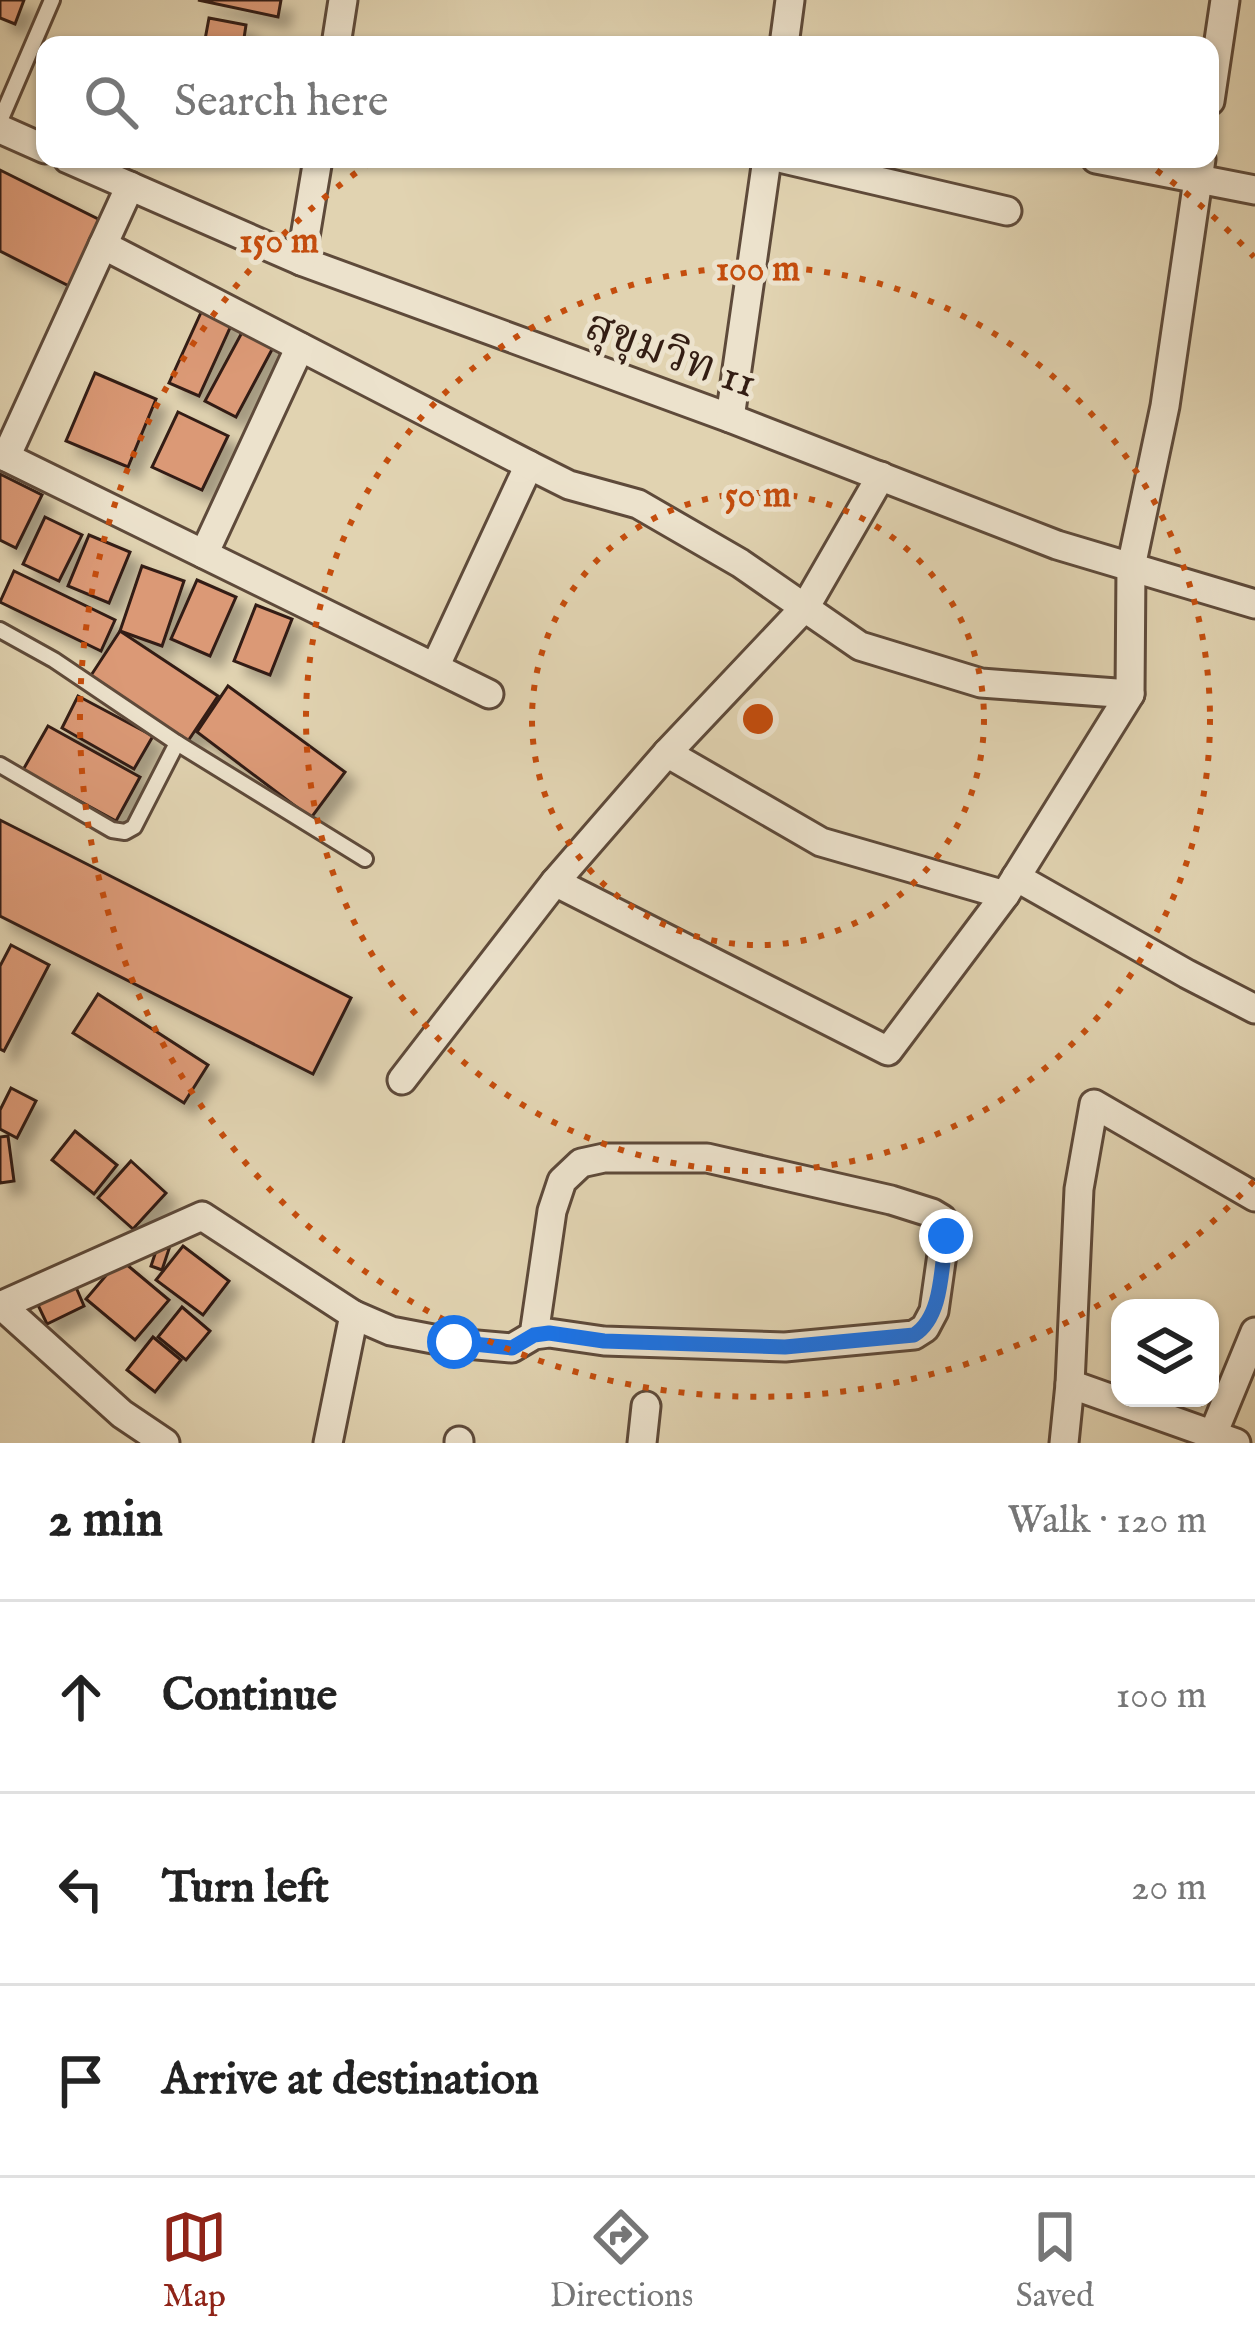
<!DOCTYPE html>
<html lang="en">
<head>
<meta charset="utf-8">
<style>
  body { margin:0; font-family:"IM FELL English","Noto Serif Thai",serif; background:#f6f6f6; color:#222 }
  .controls { position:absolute; right:36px; bottom:36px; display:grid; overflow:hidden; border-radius:24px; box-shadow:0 3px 9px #0004 }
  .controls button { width:108px; height:108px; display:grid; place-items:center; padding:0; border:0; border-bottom:3px solid #e0e0e0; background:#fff; color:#222; font:60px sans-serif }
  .stop { position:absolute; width:36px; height:36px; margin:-27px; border:9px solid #1a73e8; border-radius:50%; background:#fff }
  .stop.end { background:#1a73e8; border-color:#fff; box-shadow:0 3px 12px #0008 }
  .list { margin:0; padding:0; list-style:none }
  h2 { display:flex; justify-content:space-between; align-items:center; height:156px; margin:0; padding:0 48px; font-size:51px }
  h2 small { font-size:39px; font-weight:400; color:#767676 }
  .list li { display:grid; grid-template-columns:78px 1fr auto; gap:36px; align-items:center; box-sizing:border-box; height:192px; padding:0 48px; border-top:3px solid #e0e0e0 }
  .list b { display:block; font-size:45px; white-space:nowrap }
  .list em { font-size:39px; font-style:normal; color:#767676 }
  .icon { flex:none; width:66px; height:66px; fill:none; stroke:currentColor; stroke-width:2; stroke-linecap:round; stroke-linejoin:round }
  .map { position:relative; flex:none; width:1255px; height:1443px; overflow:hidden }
  .search { position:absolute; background:#fff; box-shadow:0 3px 9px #0004; left:36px; right:36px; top:36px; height:132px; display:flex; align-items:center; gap:30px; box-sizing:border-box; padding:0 42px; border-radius:24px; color:#767676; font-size:45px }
  .sheet { height:732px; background:#fff }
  nav { display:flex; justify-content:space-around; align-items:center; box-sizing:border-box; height:168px; border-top:3px solid #e0e0e0; background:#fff; font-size:33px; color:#767676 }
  nav a { display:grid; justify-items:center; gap:6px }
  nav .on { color:#8f2418 }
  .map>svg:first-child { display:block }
</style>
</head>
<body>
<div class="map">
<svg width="1255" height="1443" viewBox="0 0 1255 1443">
  <defs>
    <filter id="shadow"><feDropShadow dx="11" dy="11" stdDeviation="6" flood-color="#0004"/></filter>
  </defs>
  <rect width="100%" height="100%" fill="#e1d3b1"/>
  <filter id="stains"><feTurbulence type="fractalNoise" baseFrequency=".00167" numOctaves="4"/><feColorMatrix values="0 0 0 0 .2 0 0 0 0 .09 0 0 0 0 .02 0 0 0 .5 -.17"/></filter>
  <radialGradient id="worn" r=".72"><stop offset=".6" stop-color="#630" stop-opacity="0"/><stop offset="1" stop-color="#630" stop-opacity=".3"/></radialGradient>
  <g fill="#db9976" stroke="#331d13" stroke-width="3" filter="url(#shadow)">
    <polygon points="0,0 24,0 15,24 0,18"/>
    <polygon points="198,0 281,0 278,17"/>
    <polygon points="209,18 246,25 243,45 204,45"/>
    <polygon points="0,170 104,222 71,287 0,251"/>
    <polygon points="204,306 234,319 199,396 169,383"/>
    <polygon points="246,325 276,342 236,417 205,401"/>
    <polygon points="95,373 156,399 128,467 66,441"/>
    <polygon points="178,412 228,436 202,490 152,467"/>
    <polygon points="0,474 42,495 16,548 0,540"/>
    <polygon points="45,517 82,535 59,581 23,564"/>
    <polygon points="89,535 130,552 109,603 68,586"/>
    <polygon points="142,566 184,581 162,646 120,631"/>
    <polygon points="14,571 115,620 101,651 0,602"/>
    <polygon points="197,580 236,597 210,656 171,639"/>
    <polygon points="256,605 292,619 270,675 234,661"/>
    <polygon points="120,631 218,696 186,744 88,680"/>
    <polygon points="228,686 345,772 311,818 197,732"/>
    <polygon points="78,696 153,736 134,769 62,728"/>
    <polygon points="48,726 140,777 116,821 23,770"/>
    <polygon points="0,820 351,998 313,1074 0,916"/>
    <polygon points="11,945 49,965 4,1051 0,1049 0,966"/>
    <polygon points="98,994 208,1065 184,1103 73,1033"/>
    <polygon points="11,1088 36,1101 17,1138 0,1129 0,1110"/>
    <polygon points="75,1131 117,1165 94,1194 52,1160"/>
    <polygon points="8,1136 14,1181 0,1183 0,1137"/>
    <polygon points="131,1161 166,1193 133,1229 98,1198"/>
    <polygon points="158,1245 169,1249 162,1270 151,1266"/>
    <polygon points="183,1246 229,1281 203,1315 156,1280"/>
    <polygon points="120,1259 169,1300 135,1340 86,1299"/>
    <polygon points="75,1285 84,1306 47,1324 37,1303"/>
    <polygon points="182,1307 210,1331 186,1360 158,1337"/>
    <polygon points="153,1337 181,1360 155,1392 127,1370"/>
  </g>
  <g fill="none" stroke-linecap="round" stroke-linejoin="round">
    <g stroke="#5e4a3a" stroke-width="20">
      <g id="service">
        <polyline points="0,121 52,0"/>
        <polyline points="0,630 54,660 177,743 365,859"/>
        <polyline points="0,765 112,830 125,832 134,827 177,743"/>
      </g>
    </g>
    <g stroke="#5e4a3a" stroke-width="33">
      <g id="minor">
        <polyline points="336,45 343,0"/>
        <polyline points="784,45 790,0"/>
        <polyline points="1210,101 1225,0"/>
        <polyline points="0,129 45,149"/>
        <polyline points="68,159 301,261 730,418 1057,545 1255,604"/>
        <polyline points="784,159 1007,211"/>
        <polyline points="1096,159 1255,190"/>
        <polyline points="103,245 529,465 435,667"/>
        <polyline points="301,261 318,159"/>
        <polyline points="730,418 767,159"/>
        <polyline points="0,454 489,694"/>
        <polyline points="6,457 130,186"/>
        <polyline points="529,465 569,485 638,504 740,563 860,646 981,683 1130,694"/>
        <polyline points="204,554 300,347"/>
        <polyline points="667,753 821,842 1005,895"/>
        <polyline points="1016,877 1187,974 1255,1009"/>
        <polyline points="555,882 888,1051 1005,895 1130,694 1131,567 1165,406 1201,159"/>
        <polyline points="402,1080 555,882 667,753 806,606 881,476"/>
        <polyline points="1,1305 122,1414 165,1443"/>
        <polyline points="0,1306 202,1216 354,1315 328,1443"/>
        <polyline points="354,1315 391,1331 454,1343 512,1348 534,1335 549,1333 604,1341 785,1347 914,1335 925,1328 934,1311 946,1226 942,1219 932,1213 891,1200 707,1158 604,1158 581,1163 562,1181 552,1211 534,1335"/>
        <polyline points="1070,1384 1236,1443"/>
        <polyline points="1213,1434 1255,1332"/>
        <polyline points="459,1443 459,1441"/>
        <polyline points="642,1443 646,1406"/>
        <polyline points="1064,1443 1070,1384 1079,1189 1094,1104 1255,1197"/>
      </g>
    </g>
    <use href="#service" stroke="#ece2cc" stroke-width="14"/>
    <use href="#minor" stroke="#ece2cc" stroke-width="27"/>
  </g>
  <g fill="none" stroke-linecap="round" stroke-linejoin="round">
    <path stroke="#1a73e8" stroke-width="15" d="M454,1342L512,1348L534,1335L549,1333L604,1341L785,1347L914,1335C943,1317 941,1267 946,1236"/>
  </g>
  <g fill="none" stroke="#c44d0d" stroke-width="6" stroke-dasharray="6 12">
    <circle cx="758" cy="719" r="226"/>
    <circle cx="758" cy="719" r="452"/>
    <path d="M1254 1181A678 678 0 1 1 374 160M687 45A678 678 0 0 1 829 45M1142 160A678 678 0 0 1 1254 257"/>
  </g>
  <g text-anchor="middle" stroke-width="10" stroke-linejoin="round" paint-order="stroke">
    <g font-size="45" fill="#331d13" stroke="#ece2cc">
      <text transform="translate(672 352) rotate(20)" y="16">สุขุมวิท 11</text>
    </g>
  </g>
  <circle cx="758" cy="719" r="18" fill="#c44d0d" stroke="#ece2cc" stroke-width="6"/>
  <g font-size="36" text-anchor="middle" font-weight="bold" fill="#c44d0d" stroke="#ece2cc" stroke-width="10" stroke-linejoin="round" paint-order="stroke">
    <text x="279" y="252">150 m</text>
    <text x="758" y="280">100 m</text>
    <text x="758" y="506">50 m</text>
  </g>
  <rect width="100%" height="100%" filter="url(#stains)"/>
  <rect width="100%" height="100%" fill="url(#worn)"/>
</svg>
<div class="controls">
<button><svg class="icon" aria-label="layers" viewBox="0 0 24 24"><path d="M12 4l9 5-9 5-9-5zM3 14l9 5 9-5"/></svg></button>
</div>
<div class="stop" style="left:454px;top:1342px"></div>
<div class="stop end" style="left:946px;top:1236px"></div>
<div class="search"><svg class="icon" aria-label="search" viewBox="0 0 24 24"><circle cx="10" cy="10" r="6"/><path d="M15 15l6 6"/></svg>Search here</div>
</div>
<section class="sheet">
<h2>2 min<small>Walk · 120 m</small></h2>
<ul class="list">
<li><svg class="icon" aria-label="ahead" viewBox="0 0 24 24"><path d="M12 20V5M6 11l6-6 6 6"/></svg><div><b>Continue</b></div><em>100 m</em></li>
<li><svg class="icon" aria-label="left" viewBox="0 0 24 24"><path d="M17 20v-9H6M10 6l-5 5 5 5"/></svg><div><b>Turn left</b></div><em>20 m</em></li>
<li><svg class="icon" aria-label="arrive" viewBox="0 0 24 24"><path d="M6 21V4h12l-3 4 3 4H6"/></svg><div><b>Arrive at destination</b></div></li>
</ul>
</section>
<nav>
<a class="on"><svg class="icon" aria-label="map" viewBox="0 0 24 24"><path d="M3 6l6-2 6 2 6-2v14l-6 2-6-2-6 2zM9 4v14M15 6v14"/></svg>Map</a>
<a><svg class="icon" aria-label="directions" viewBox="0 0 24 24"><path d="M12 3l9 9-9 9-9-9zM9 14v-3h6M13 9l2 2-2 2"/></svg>Directions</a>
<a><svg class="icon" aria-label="saved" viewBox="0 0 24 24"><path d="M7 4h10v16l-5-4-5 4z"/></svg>Saved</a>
</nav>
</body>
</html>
